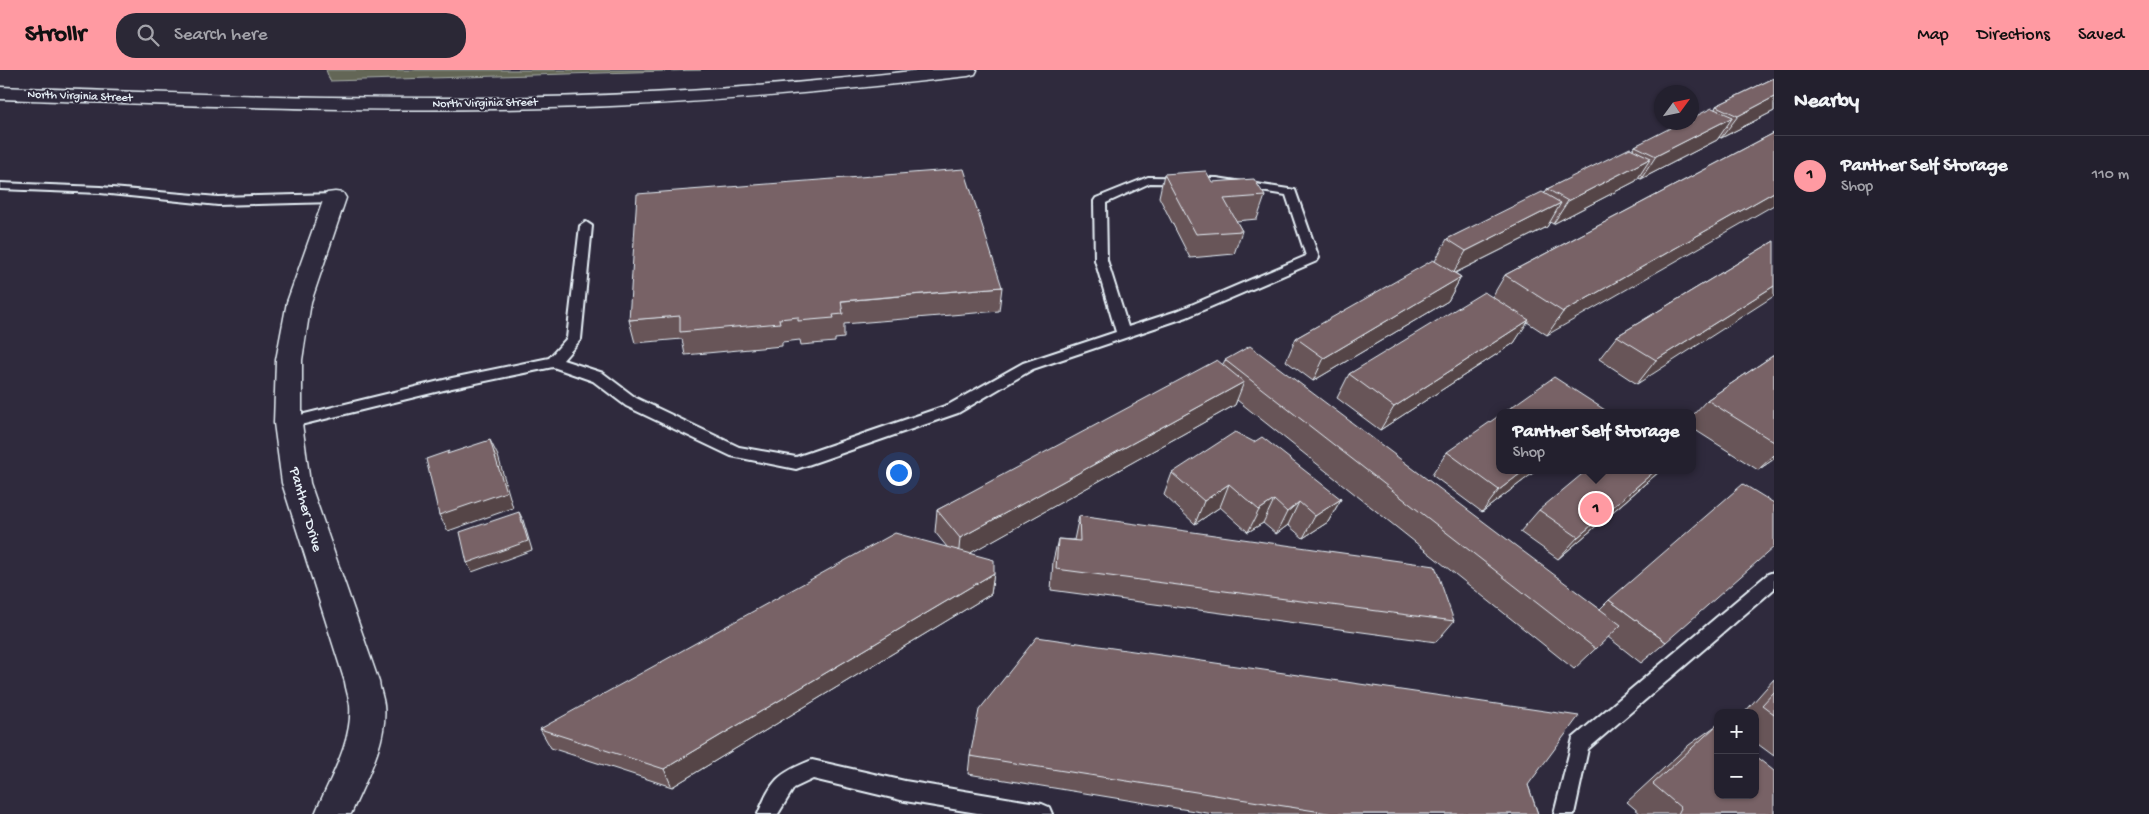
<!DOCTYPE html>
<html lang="en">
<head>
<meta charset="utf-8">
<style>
  body { margin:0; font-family:"Gochi Hand",sans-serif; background:#2b2836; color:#f1f3f6 }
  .controls { position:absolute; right:15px; bottom:15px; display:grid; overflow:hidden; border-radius:10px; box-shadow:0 1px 4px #0004 }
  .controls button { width:45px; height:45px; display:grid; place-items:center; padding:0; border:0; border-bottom:1px solid #403e4a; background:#23202e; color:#f1f3f6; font:25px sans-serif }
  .compass { position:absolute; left:1654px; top:15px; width:45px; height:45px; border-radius:50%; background:#23202e; box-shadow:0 1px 4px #0004; rotate:57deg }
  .you { position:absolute; left:898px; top:402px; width:18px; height:18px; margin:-12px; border:4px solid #fff; border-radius:50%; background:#1a73e8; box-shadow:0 0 0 8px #1a73e833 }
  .badge { display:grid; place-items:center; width:32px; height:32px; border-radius:50%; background:#ff9aa2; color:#111; font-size:16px; font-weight:700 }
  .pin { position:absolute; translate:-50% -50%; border:2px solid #fff; box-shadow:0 1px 5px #0006 }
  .popup { position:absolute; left:1496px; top:339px; width:200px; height:65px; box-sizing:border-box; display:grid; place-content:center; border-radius:10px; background:#23202e; filter:drop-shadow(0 1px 4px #0005); font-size:16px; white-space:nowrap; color:#a3a3aa }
  .popup b { font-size:19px; color:#f1f3f6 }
  .popup::after { content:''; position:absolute; left:50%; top:100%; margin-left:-10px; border:10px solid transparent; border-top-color:#23202e }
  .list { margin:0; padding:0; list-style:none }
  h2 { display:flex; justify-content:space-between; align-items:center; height:65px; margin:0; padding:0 20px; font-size:21px }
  h2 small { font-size:16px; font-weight:400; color:#a3a3aa }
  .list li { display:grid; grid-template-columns:32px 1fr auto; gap:15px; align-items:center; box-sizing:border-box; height:80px; padding:0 20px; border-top:1px solid #403e4a }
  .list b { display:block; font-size:19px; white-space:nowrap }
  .list p { margin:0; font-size:16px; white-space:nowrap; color:#a3a3aa }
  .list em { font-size:16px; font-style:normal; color:#a3a3aa }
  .icon { flex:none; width:28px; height:28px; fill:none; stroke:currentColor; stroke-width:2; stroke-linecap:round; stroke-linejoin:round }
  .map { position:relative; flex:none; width:1774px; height:744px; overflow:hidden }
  header { display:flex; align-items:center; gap:30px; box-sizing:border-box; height:70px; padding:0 25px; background:#ff9aa2; color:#111 }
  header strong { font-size:24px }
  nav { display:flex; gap:28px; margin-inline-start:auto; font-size:18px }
  .search { width:350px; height:45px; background:#2b2836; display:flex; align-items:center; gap:12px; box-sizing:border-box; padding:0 18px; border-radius:20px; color:#a3a3aa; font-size:19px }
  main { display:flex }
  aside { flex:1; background:#23202e }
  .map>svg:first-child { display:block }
</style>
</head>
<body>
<header>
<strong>Strollr</strong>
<div class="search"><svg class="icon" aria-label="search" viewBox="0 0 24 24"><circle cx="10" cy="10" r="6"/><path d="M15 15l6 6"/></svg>Search here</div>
<nav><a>Map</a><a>Directions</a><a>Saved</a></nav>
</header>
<main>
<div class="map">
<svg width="1774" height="744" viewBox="0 0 1774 744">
  <rect width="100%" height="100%" fill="#2f2a3d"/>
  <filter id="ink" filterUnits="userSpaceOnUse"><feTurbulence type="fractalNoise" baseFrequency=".02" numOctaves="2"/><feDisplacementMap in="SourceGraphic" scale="10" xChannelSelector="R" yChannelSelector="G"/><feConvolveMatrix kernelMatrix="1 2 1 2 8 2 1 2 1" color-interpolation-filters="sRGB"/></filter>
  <g filter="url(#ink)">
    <polygon fill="#646657" stroke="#a6aca8" points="326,0 701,0 330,11"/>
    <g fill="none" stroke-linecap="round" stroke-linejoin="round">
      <g stroke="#e8f1f8" stroke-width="4">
        <g id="lane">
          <path d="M1148,107L1217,108L1295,120L1319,188L1317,191L1187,247L1033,299L958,343L796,399L731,386L626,336L593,311L553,297L452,318L288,358L283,357L281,353L283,349L288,348L452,308L549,288L567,268L580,156L586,152L592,156L581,269L563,290L603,303L636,328L739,377L796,387L948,335L1023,293L1116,262L1095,190L1094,131L1096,128ZM1150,113L1217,114L1286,125L1306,186L1177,241L1128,257L1107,190L1106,133Z"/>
          <polygon points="0,113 100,117 218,127 335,124 341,128 335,132 218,135 100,123 0,119"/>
          <polygon points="1774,502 1774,519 1588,679 1574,744 1554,744 1573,668 1768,504"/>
          <path d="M812,690L905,711L1042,734L1049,737L1052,744H983L905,731L813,709L794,718L778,744H758C772,710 777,704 812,690Z"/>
        </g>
      </g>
      <g stroke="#e8f1f8" stroke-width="3">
        <path id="street" d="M335,122L343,123L346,128L311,232L302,290V353L310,413L379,612C380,620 383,627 384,635C388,672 365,711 351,744H315C329,710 353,672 350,635C349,627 346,620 345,612L282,413L274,353L276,290L287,232L324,128L327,123Z"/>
      </g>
      <g stroke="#e8f1f8" stroke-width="3">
        <path id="primary" d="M921,0H977L975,4L968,6C829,22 690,35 550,38C367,43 183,35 0,29V17C160,23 321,29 482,28C628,27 775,17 921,0Z"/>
      </g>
      <use href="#lane" fill="#2f2a3d" fill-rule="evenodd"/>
      <use href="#street" fill="#2f2a3d" fill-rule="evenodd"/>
      <use href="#primary" fill="#2f2a3d" fill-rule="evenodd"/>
    </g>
    <g fill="#675458" stroke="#e8f1f8">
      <polygon points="1774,8 1774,41 1721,68 1719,67 1717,70 1641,109 1638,108 1636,111 1553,154 1550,152 1547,157 1455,203 1461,207 1448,231 1313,311 1286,291 1296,268 1435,191 1447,169 1544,124 1547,119 1633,79 1635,76 1715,39 1716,36"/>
      <polygon points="1774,63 1547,265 1527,252 1514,273 1380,360 1337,328 1349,304 1492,227 1505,205"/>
      <polygon points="1164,104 1212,112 1265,126 1257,149 1236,151 1242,161 1234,184 1190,188 1159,127"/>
      <polygon points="1774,171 1637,314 1599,289 1617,266"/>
      <polygon points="1002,217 999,241 844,254 844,268 835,269 835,272 801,275 800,270 782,272 782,276 685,285 682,269 635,273 629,250"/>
      <polygon points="1774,285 1774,389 1758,400 1692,358 1692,346 1707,330"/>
      <polygon points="1225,290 1600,539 1609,530 1666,572 1641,593 1608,567 1574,599 1237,330 1235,335 970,483 994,503 991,524 672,717 551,678 540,659 947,477 935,462 937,440 1223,294"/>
      <polygon points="1447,382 1500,400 1537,400 1482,442 1432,405"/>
      <polygon points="1659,402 1558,489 1520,462 1539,440"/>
      <polygon points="1172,403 1341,429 1328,452 1303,468 1288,455 1276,464 1263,453 1248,462 1220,437 1195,454 1164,425"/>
      <polygon points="1079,446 1454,551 1436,572 1051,520 1053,491 1058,469 1074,470"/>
      <polygon points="1774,609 1774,686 1755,672 1755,643 1744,643"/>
      <polygon points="1717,655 1774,744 1641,744 1627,732 1689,675"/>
      <polygon points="970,686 1528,715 1538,744 1213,744 968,704"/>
    </g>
    <g fill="#544547" stroke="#e8f1f8">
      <polygon points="1774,27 1774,41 1721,68 1738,46"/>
      <polygon points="1733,47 1717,70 1641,109 1656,86"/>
      <polygon points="1651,88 1636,111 1553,154 1568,131"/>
      <polygon points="1774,122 1774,135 1547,265 1563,242"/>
      <polygon points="1561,133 1547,157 1453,204 1466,181"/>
      <polygon points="1461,207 1448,231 1313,311 1324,288"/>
      <polygon points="1774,216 1774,226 1637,314 1656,290"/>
      <polygon points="1529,250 1514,273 1380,360 1394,337"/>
      <polygon points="1244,312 1235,335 958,490 960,468"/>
      <polygon points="490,370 498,386 513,438 448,461 439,445"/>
      <polygon points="1774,385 1774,389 1758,400"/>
      <polygon points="1525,400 1537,400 1482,442 1499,420"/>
      <polygon points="1656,400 1661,400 1558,489 1578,467"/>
      <polygon points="1229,414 1220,437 1195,454 1204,431"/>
      <polygon points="1341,429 1328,452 1303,468 1315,446"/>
      <polygon points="1274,430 1263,453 1248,462 1259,440"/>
      <polygon points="1299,432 1288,455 1276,464 1287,442"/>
      <polygon points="519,442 523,450 532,480 472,502 467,493"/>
      <polygon points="994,503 991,524 672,717 664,699"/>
    </g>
    <g fill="#786266" stroke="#e8f1f8">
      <polygon points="1774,8 1774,27 1738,46 1716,36"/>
      <polygon points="1712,38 1733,47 1656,86 1635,76 1682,52 1692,52 1692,48"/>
      <polygon points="1774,63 1774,122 1563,242 1505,205"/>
      <polygon points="1630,78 1651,88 1568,131 1547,119"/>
      <polygon points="964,99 1002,217 841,231 843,244 833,245 834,248 798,251 798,247 779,249 780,253 680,262 680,246 629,250 637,124"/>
      <polygon points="1206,101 1212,112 1254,109 1265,126 1224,129 1242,161 1196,164 1164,104"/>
      <polygon points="1542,122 1561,133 1466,181 1447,169"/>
      <polygon points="1774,171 1774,216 1656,290 1617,266"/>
      <polygon points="1433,190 1461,207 1324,288 1296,268"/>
      <polygon points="1484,222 1529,250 1394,337 1349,304"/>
      <polygon points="1250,276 1621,555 1596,579 1225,290"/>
      <polygon points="1774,285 1774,372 1707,330"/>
      <polygon points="1217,290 1244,312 960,468 937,440"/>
      <polygon points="1554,307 1605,340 1602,343 1503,343"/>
      <polygon points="1500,345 1500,400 1525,400 1499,420 1447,382"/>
      <polygon points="1235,362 1254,372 1262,367 1341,429 1315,446 1299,432 1287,442 1274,430 1259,440 1229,414 1204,431 1172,403"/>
      <polygon points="490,370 506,422 439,445 426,389 449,381 447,384"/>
      <polygon points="1587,400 1656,400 1578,467 1539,440"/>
      <polygon points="1743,414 1774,433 1774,477 1666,572 1609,530"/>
      <polygon points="519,442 528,471 467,493 460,462"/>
      <polygon points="1079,446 1435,496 1454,551 1056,499 1058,469 1080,471"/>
      <polygon points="895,463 994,490 994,503 664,699 540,659"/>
      <polygon points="1037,567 1579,646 1528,715 1538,744 1334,744 970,686 979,640"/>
      <polygon points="1774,622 1774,644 1762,635"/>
      <polygon points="1717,655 1718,656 1718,725 1755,725 1755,686 1774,701 1774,744 1678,744 1681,738 1653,714"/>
    </g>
  </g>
  <g text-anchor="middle" stroke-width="4" stroke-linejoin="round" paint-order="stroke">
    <g font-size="12" fill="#e8f1f8" stroke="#2f2a3d">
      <text transform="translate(80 25) rotate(2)" y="4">North Virginia Street</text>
      <text transform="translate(485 32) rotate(-1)" y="4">North Virginia Street</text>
    </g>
    <g font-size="15" fill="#e8f1f8" stroke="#2f2a3d">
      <text transform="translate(307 439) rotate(74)" y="5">Panther Drive</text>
    </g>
  </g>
</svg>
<div class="controls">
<button>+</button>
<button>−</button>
</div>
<svg class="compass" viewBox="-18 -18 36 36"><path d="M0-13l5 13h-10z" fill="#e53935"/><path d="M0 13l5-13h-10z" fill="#a3a3aa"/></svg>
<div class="you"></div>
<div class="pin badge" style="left:1596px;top:439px">1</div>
<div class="popup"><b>Panther Self Storage</b>Shop</div>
</div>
<aside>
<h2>Nearby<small></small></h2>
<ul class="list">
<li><span class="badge">1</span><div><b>Panther Self Storage</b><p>Shop</p></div><em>110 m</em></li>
</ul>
</aside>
</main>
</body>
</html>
